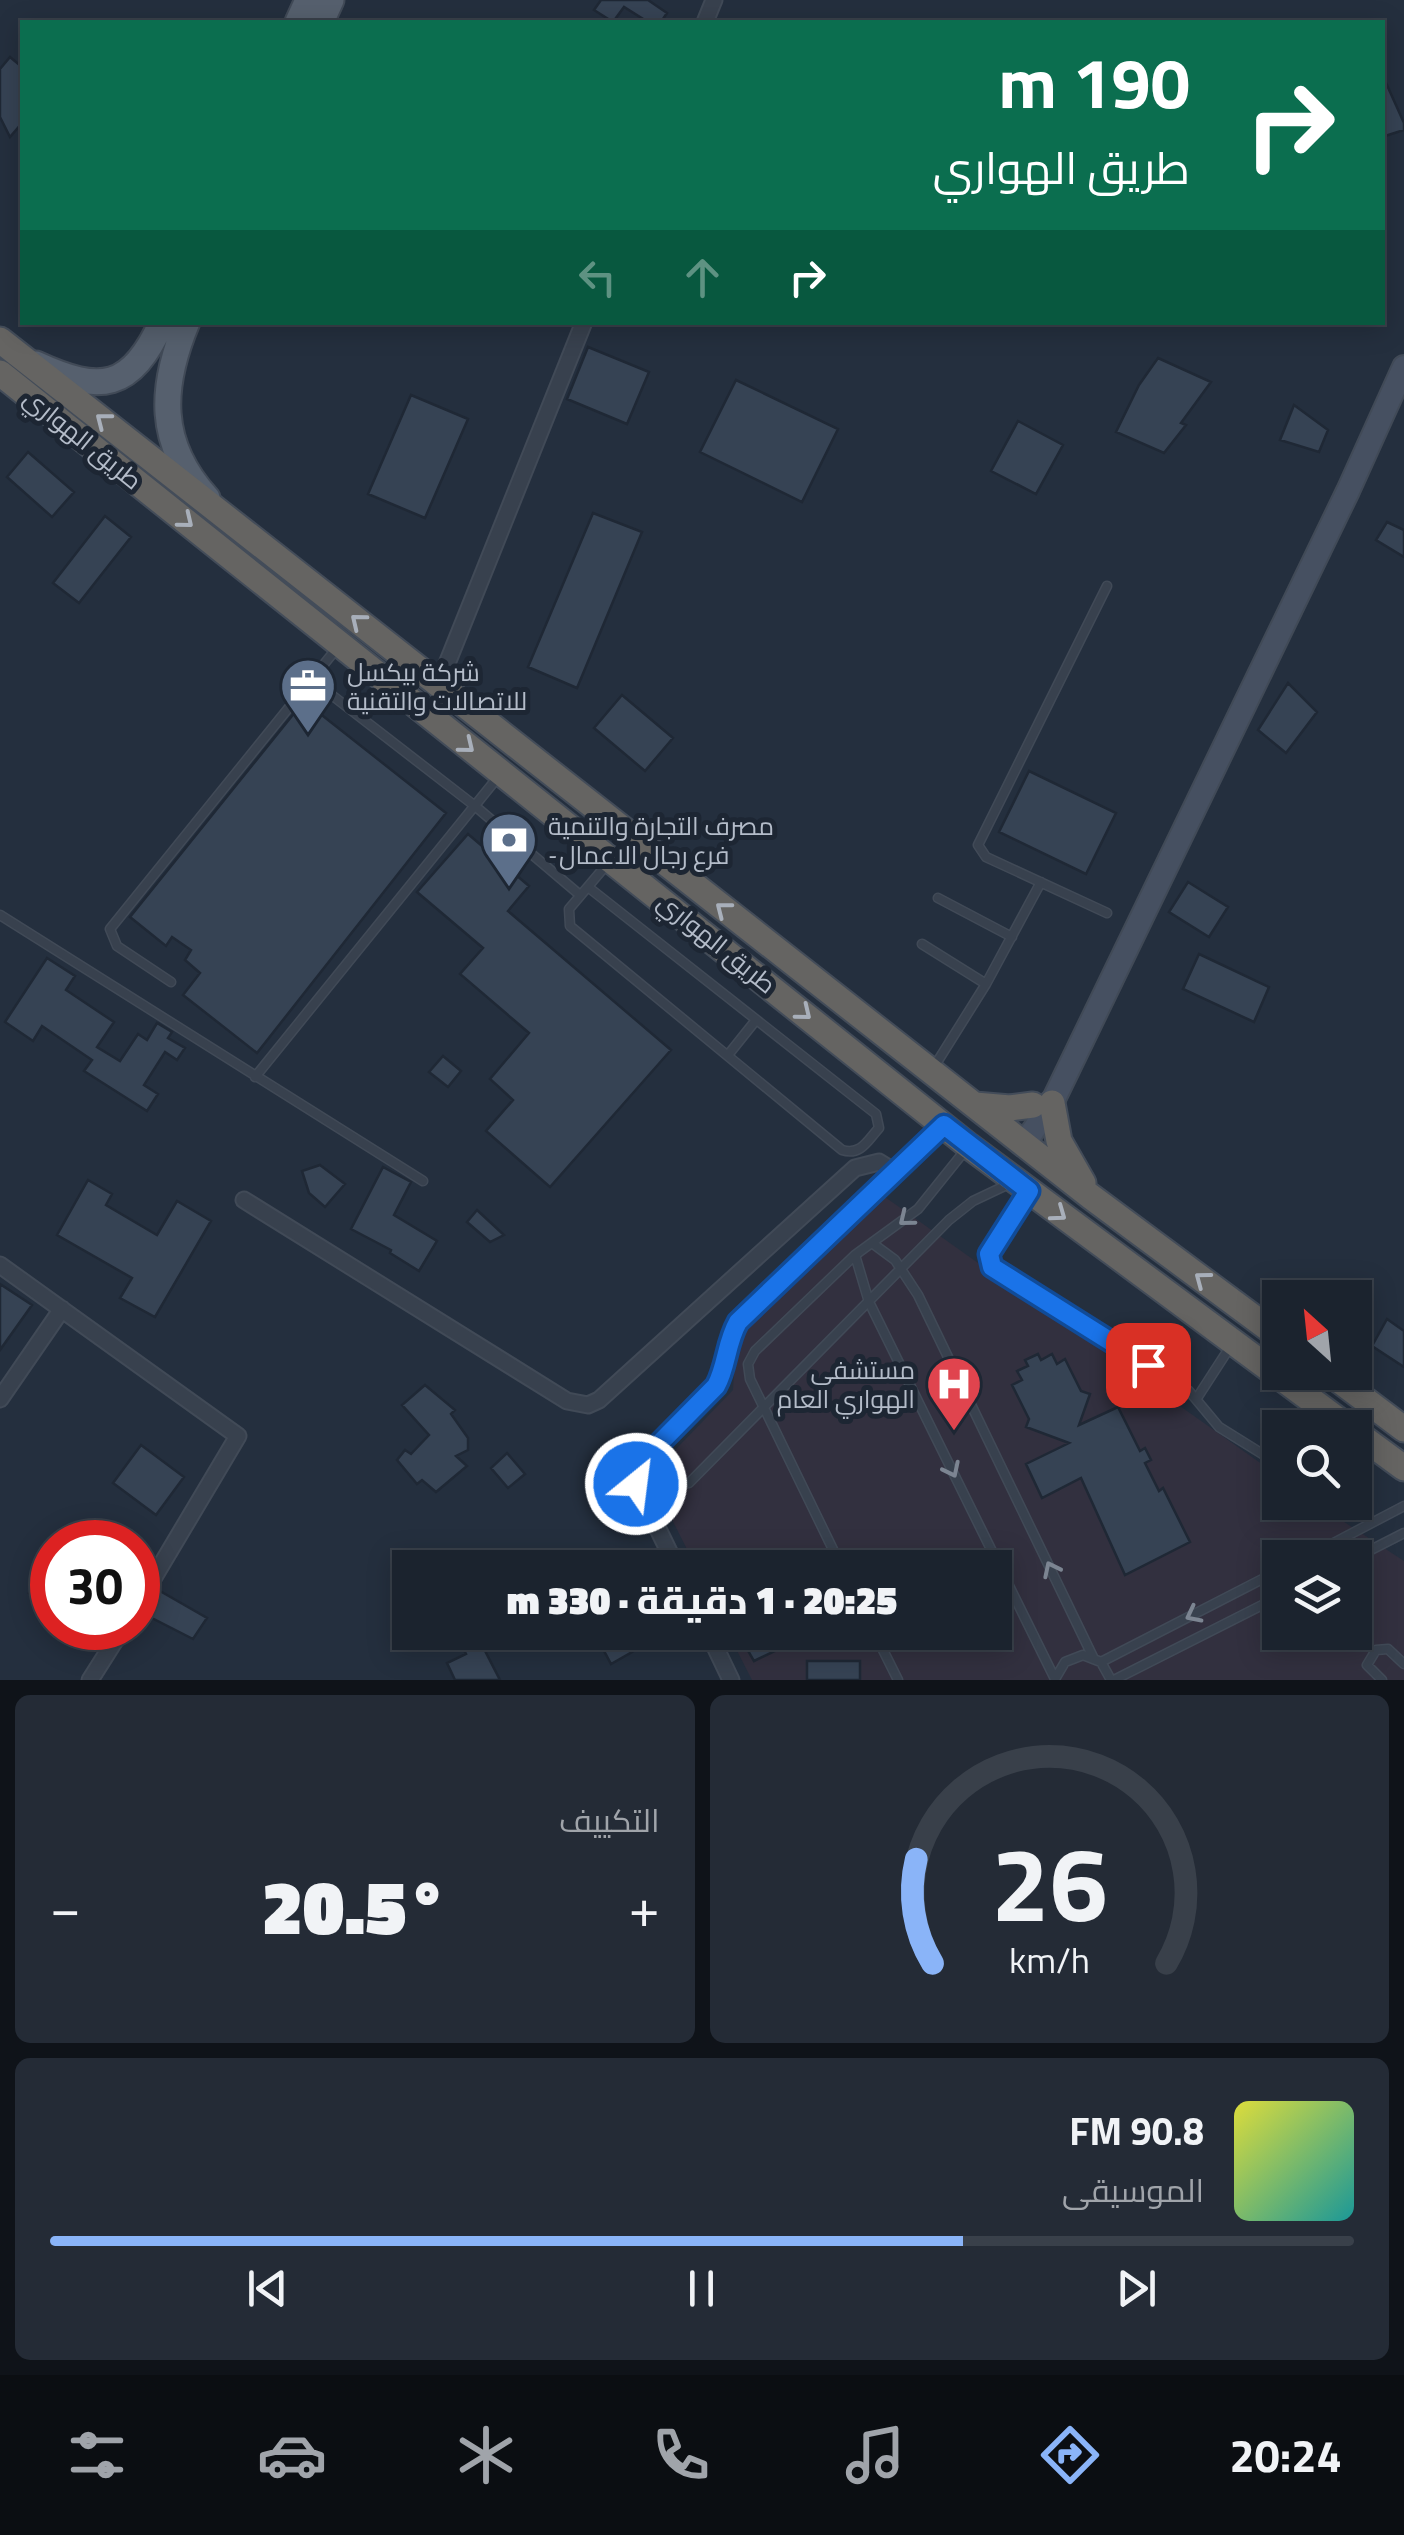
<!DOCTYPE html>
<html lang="ar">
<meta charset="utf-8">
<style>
:root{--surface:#1b232e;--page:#242b36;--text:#f1f3f6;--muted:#a0a4aa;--line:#39404a;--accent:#8ab4f8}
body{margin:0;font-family:"Titillium Web",Cairo,sans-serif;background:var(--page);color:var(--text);direction:rtl;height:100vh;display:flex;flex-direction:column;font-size:38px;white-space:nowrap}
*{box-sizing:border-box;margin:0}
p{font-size:32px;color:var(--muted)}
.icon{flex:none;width:55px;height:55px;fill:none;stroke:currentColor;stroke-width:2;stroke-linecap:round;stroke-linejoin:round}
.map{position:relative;height:1680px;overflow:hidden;direction:ltr}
.side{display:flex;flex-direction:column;gap:15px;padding:15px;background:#0f1319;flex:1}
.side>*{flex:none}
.top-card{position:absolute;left:20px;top:20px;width:1365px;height:305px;border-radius:0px;box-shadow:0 5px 25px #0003,0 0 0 2px var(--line);direction:rtl;background:#0b6e4f;color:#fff;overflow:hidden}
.needle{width:65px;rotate:333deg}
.fabs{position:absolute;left:1262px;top:1280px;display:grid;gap:20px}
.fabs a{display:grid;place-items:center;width:110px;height:110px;border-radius:0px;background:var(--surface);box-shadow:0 5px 25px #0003,0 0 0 2px var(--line);font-size:50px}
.speed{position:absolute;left:30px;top:1520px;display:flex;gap:20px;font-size:50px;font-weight:700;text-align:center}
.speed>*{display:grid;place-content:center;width:130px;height:130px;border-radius:50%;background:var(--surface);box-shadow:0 5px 25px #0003,0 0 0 2px var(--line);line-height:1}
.speed .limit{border:15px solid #d22;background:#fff;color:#111}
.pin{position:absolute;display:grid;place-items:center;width:85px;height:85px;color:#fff;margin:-42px;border-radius:20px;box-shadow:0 5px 15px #0006}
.me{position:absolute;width:110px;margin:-55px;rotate:29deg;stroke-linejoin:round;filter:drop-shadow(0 0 8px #0008)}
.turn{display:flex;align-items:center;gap:35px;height:210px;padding:0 30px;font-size:45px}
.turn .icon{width:130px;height:130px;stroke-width:2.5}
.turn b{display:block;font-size:70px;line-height:85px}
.lanes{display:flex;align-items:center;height:95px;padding:0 30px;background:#0003;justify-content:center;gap:50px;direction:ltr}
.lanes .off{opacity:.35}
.big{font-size:75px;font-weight:800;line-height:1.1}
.side .widget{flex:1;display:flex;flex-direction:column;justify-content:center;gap:15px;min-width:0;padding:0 35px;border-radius:15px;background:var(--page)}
.side .dial{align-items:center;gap:0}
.dial svg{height:260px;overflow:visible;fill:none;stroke:var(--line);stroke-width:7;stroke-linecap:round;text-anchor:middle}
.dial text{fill:var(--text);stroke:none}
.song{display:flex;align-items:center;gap:30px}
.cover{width:120px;height:120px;border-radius:15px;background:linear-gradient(135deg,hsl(60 70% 55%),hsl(180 70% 35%))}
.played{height:10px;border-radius:5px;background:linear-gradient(90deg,var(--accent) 70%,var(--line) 70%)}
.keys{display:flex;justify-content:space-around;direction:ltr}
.heat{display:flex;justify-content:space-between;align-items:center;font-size:55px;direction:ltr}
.side .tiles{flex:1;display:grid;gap:15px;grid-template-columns:1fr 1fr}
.widget:last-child{grid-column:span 2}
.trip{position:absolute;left:392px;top:1550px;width:620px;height:100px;border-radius:0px;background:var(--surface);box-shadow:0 5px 25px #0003,0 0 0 2px var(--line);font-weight:800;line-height:100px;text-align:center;direction:rtl}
.dock{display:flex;height:160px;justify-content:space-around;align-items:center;background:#0b0e12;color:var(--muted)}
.dock .icon{width:70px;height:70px}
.dock .selected{color:var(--accent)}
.dock b{font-size:45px;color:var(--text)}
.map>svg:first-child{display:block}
.medical{fill:#32303f;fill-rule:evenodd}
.building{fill:#364354;stroke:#1f2835;stroke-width:2.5}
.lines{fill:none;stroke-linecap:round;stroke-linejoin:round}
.service-casing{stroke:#414a57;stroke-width:11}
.minor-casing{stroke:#414a57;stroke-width:19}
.secondary-casing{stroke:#414a57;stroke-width:26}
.primary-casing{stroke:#414a57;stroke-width:29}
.trunk-casing{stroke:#434c59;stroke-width:29}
.service{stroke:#38414e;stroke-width:8}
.minor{stroke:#38414e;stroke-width:15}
.secondary{stroke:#465061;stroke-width:22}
.primary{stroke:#56606e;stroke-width:25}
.trunk{stroke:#656462;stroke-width:25}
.oneway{stroke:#a8afba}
.oneway2{stroke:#7c8592}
.route-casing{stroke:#114b97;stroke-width:25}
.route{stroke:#1a73e8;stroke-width:18}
.labels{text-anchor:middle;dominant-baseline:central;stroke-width:10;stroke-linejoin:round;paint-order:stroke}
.street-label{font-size:25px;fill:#b4bcc9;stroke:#1d2633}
.poi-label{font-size:25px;fill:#b4bcc9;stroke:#1d2633;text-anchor:start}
</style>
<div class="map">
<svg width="1404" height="1680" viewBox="0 0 1404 1680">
<rect width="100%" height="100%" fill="#242f3e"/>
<!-- medical -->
<path class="medical" d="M885,1197L1280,1477V1502L1315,1503L1404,1561V1680H752L728,1633L995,1632V1568L696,1567L650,1476L733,1390L736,1337ZM1280,1558H1355V1632H1280Z"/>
<!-- building -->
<path class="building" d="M601,0H648L667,13L661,22H648L624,7L613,22L594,10Z
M10,57L22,67V123L10,137L0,117V69Z
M1382,74L1404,123V130L1382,137Z
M588,347L649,372L627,424L567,399Z
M1158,358L1211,382L1181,423L1186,425L1164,453L1116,432L1139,385Z
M736,380L838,429L802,502L700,452Z
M411,395L468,419L425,518L368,494Z
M1294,405L1328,430L1319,452L1280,440Z
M1018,421L1063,445L1036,494L991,471Z
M28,452L74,492L52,517L7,477Z
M593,513L642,532L577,688L528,667Z
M105,516L131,537L79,603L53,583Z
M1387,522L1404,530V557L1376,540Z
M1288,683L1317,712L1286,753L1258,730Z
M622,695L673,738L645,771L594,728Z
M304,701L446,813L257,1053L183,995L200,973L185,960L191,950L172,937L166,946L130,917Z
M1029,771L1116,813L1086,874L999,832Z
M468,834L529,886L508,911L671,1050L550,1187L486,1131L513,1100L490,1079L529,1033L460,974L483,948L417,892Z
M1188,882L1228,907L1209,937L1169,912Z
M1199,954L1269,987L1254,1022L1183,989Z
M47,958L75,976L66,990L114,1022L97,1047L120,1061L138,1034L147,1040L157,1023L172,1032L168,1038L185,1048L177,1060L165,1052L144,1085L158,1094L147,1111L84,1071L92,1060L42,1026L33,1041L5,1022Z
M443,1056L461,1071L448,1087L429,1072Z
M320,1165L345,1184L325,1207L309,1193L302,1171Z
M383,1167L411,1182L394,1215L437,1241L419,1271L390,1253L391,1250L351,1229Z
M88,1180L112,1194L106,1205L157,1235L177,1201L211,1221L155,1317L120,1298L132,1278L57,1235Z
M477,1210L504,1235L490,1242L467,1222Z
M0,1284L32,1305L0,1350Z
M1387,1319L1404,1331V1367L1372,1346Z
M1038,1354L1041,1360L1052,1354L1057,1364L1065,1359L1081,1391L1090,1394L1079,1425L1118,1407L1140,1451L1145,1448L1151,1460L1145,1463L1159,1491L1163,1488L1190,1542L1125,1575L1081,1478L1042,1498L1026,1464L1069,1443L1026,1427L1029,1419L1012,1385L1022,1380L1017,1371L1028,1366L1025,1360Z
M425,1385L455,1410L451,1414L468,1438V1450L456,1456L467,1466L436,1492L422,1480L417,1484L397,1460L405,1450L411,1454L429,1435L402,1405Z
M141,1445L184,1477L156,1515L113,1483Z
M507,1453L525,1474L508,1488L491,1468Z
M52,1561V1610L29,1593Z
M160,1591L207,1618L193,1639L146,1615Z
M454,1632H501L481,1643L500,1680H455L447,1663L466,1654Z
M594,1632H667L611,1664Z
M757,1632H791L771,1643L775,1651L754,1661L742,1640Z
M807,1661H860V1680H807Z"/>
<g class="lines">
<!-- service casing -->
<g class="service-casing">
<path id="service" d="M1107,586L978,845L986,857L1107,913
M311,679L475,806L580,895
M588,887L876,1114L879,1128C868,1140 861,1156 842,1150L570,926L569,909L608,863
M938,898L1012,937
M0,915L423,1181
M922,944L986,984
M171,982L117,946L110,929L337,648
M728,1055L756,1020
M934,1067L986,984L1041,882
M255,1077L498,777
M1026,1195L989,1254L993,1267L1189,1391L1219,1427L1280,1465
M872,1243L895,1260L918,1295L1093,1657
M855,1255L869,1302L1055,1679
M1197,1398L1230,1347
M689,1483L949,1220L973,1201L1011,1183
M1305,1558L1404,1506
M1355,1558L1404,1533
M842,1568L750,1379L748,1364L755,1351L855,1255L918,1209L967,1148
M874,1632L898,1680
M1101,1662L1280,1570
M1055,1679L1065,1662L1083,1655L1101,1662L1111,1680
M1114,1680L1280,1596
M1382,1680L1367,1665L1376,1650L1388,1649L1404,1664"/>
</g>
<!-- minor casing -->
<g class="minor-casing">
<path id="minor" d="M705,22L714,0
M438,686L584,322
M244,1200L567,1401L588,1405L599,1400L855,1168L879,1162L895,1172
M0,1265L238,1436L138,1604
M0,1399L62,1309
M677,1568L636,1484L634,1472L716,1386C727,1366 726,1343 738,1322L944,1125
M708,1632L731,1680
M90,1680L123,1628"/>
</g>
<!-- secondary casing -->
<g class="secondary-casing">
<path id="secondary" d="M1024,1144L1052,1103L1348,491L1404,367"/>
</g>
<!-- primary casing -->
<g class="primary-casing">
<path id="primary" d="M298,22L308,0
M321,22L331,0
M187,322C160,387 157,443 207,498
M36,364C101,394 131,390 162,322"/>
</g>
<!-- trunk casing -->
<g class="trunk-casing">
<path id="trunk" d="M0,340L1090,1196L1280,1337
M0,373L969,1146L1349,1428
M1052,1103L1059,1141L1083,1183
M975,1105L1010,1108L1033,1105
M1328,1372L1404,1429
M1355,1432L1404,1468"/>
</g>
<!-- service -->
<use href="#service" class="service"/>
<!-- minor -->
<use href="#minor" class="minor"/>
<!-- secondary -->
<use href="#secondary" class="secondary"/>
<!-- primary -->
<use href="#primary" class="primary"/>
<!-- trunk -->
<use href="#trunk" class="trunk"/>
</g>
<!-- one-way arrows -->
<defs><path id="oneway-chevron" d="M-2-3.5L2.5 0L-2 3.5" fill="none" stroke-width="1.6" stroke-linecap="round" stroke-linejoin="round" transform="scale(2.5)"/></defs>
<g class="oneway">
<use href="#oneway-chevron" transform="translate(103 420) rotate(-142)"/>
<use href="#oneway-chevron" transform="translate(186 521) rotate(39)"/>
<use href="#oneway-chevron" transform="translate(358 621) rotate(-141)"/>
<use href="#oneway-chevron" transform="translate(467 746) rotate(39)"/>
<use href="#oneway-chevron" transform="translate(723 909) rotate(-142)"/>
<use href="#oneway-chevron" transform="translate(804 1013) rotate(39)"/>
<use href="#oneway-chevron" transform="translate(1059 1214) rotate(36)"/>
<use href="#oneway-chevron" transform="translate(1202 1279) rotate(-143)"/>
</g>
<g class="oneway2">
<use href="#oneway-chevron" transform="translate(906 1219) rotate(141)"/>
<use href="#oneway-chevron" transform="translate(952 1470) rotate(64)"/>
<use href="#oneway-chevron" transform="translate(1051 1569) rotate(-116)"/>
<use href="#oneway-chevron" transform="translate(1193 1615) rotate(153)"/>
</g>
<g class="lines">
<!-- route casing -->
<g class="route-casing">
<path id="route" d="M636,1484L634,1472L641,1462L716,1386C727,1366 726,1343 738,1322L944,1125L1029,1191L989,1254L992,1267L1148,1365"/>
</g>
<!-- route -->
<use href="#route" class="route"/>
</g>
<!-- icons -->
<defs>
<g id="office-pin" transform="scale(2.875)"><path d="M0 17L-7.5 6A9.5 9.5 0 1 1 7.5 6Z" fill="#5c6f8a" stroke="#1d2633"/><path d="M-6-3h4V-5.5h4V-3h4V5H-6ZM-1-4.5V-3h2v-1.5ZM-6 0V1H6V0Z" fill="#fff"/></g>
<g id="bank-pin" transform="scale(2.875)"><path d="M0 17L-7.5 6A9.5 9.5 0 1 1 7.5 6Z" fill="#5c6f8a" stroke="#1d2633"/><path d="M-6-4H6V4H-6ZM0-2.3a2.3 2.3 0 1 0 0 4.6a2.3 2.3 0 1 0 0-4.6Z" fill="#fff"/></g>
<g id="hospital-pin" transform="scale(2.875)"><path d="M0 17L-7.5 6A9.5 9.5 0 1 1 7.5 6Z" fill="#e0444e" stroke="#1d2633"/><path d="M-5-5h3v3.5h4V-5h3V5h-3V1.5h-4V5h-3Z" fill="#fff"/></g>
</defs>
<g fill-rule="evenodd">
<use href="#office-pin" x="308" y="686"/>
<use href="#bank-pin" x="509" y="840"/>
<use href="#hospital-pin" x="954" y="1384"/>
</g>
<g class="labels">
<!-- street labels -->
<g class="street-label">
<text transform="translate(83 439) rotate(39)">طريق الهواري</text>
<text transform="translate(717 943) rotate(39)">طريق الهواري</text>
</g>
<!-- poi labels -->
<g class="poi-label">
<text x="347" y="672">شركة بيكسل<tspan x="347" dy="29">للاتصالات والتقنية</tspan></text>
<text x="548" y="826">مصرف التجارة والتنمية<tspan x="548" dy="29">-فرع رجال الاعمال</tspan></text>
<text x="915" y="1370" text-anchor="end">مستشفي<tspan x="915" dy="29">الهواري العام</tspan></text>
</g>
</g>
</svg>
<div class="fabs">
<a><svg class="needle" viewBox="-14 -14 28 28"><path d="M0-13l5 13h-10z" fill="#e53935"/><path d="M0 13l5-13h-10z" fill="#a0a4aa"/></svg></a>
<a><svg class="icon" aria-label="search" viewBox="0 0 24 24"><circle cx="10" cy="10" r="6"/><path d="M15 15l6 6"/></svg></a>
<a><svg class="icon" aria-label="layers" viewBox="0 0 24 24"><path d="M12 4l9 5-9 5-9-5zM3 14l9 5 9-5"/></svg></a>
</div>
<div class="speed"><div class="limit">30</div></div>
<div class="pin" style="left:1148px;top:1365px;background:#d93025"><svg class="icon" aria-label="arrive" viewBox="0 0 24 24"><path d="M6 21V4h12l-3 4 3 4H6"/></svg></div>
<svg class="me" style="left:636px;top:1484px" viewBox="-20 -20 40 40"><circle r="17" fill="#1a73e8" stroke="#fff" stroke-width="3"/><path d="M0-11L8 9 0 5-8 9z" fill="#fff"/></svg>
<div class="trip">20:25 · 1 دقيقة · 330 m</div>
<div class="top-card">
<div class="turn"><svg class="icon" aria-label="right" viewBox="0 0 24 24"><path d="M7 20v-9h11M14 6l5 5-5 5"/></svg><div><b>190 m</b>طريق الهواري</div></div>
<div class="lanes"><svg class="icon off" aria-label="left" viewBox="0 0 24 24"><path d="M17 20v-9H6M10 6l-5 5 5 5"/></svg><svg class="icon off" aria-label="ahead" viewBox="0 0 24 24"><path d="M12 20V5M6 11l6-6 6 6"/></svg><svg class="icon" aria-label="right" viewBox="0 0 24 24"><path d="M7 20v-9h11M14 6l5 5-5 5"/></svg></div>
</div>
</div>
<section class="side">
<div class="tiles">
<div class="widget dial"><svg viewBox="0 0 100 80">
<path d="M14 69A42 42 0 1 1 86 69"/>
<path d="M14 69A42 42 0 0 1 9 37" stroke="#8ab4f8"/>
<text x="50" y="56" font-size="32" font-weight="700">26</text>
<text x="50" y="72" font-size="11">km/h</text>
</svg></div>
<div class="widget"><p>التكييف</p>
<div class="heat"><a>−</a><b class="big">20.5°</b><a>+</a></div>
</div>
<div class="widget">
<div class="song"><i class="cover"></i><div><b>90.8 FM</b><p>الموسيقى</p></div></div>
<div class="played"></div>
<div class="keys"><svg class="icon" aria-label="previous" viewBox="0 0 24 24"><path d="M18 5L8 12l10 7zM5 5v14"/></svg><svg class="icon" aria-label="pause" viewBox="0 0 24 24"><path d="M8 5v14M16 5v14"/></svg><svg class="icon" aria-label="next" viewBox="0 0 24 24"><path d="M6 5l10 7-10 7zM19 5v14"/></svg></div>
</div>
</div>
</section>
<nav class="dock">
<b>20:24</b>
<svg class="icon selected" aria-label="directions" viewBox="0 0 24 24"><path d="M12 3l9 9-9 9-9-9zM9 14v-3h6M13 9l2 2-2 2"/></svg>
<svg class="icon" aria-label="music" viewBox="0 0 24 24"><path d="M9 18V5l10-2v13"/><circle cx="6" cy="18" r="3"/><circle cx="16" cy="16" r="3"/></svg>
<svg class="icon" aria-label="phone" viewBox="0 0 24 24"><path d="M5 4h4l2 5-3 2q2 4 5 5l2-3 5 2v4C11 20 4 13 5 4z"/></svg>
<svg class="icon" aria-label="climate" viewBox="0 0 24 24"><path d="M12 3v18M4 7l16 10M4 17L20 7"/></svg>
<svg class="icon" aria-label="car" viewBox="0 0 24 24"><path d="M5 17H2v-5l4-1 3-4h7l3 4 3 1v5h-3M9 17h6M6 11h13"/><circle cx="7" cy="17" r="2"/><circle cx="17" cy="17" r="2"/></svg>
<svg class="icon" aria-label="filters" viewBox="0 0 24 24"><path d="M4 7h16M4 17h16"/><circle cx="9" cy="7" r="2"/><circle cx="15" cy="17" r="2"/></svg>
</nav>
